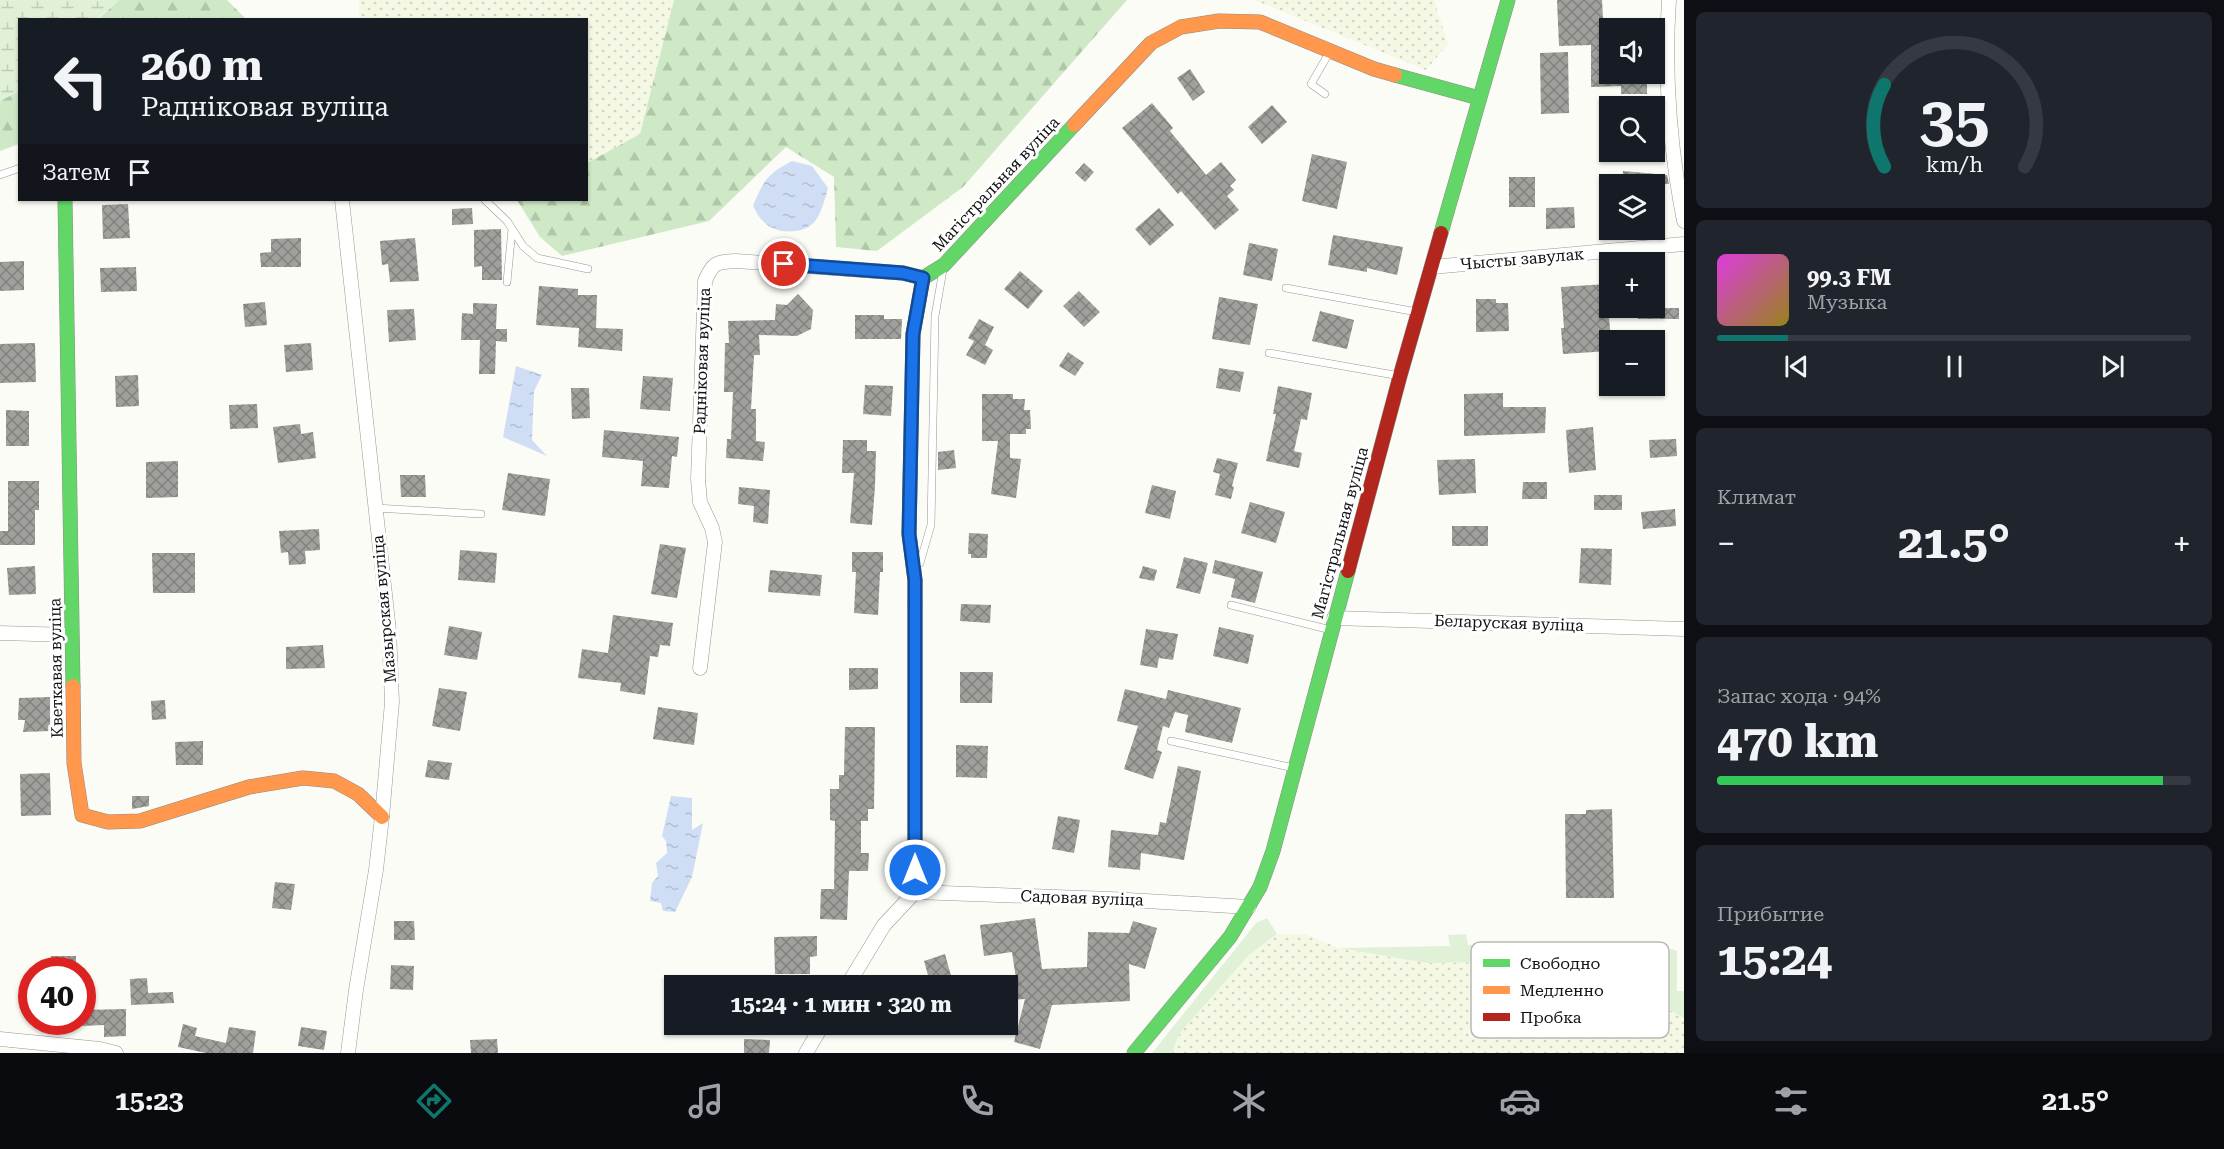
<!DOCTYPE html>
<html lang="ru">
<meta charset="utf-8">
<style>
:root{--surface:#171b24;--page:#20242c;--text:#f1f3f6;--muted:#9ea1a6;--line:#363941;--accent:#0f766e}
body{margin:0;font-family:"Roboto Serif",serif;background:var(--page);color:var(--text);height:100vh;display:flex;flex-direction:column;font-size:22px;white-space:nowrap}
*{box-sizing:border-box;margin:0}
p{font-size:20px;color:var(--muted)}
.icon{flex:none;width:33px;height:33px;fill:none;stroke:currentColor;stroke-width:2;stroke-linecap:round;stroke-linejoin:round}
.map{position:relative;flex:1;overflow:hidden}
.details{display:flex;flex-direction:column;gap:12px;padding:12px;background:#0d0f14;width:540px}
.details>*{flex:none}
.hud{position:absolute;left:18px;top:18px;width:570px;height:183px;border-radius:0px;box-shadow:0 2px 4px #0004;background:#171b24;color:var(--text);overflow:hidden}
.controls{position:absolute;left:1599px;top:18px;display:grid;gap:12px}
.controls a{display:grid;place-items:center;width:66px;height:66px;border-radius:0px;background:var(--surface);box-shadow:0 2px 4px #0004;font-size:30px}
.speed{position:absolute;left:18px;top:957px;display:flex;gap:12px;font-size:30px;font-weight:700;text-align:center}
.speed>*{display:grid;place-content:center;width:78px;height:78px;border-radius:50%;background:var(--surface);box-shadow:0 2px 4px #0004;line-height:1}
.speed .limit{border:9px solid #d22;background:#fff;color:#111}
.pin{position:absolute;display:grid;place-items:center;width:51px;height:51px;color:#fff;margin:-26px;border:3px solid #fff;border-radius:50%;box-shadow:0 2px 6px #0007}
.me{position:absolute;width:66px;margin:-33px;rotate:0deg;stroke-linejoin:round;filter:drop-shadow(0 0 4px #0008)}
.turn{display:flex;align-items:center;gap:21px;height:126px;padding:0 24px;font-size:27px}
.turn .icon{width:78px;height:78px;stroke-width:2.5}
.turn b{display:block;font-size:42px;line-height:51px}
.then{display:flex;align-items:center;height:57px;padding:0 24px;background:#0003;gap:12px;font-size:22px}
.big{font-size:45px;font-weight:700;line-height:1.1}
.details .card{flex:1;display:flex;flex-direction:column;justify-content:center;gap:9px;min-width:0;padding:0 21px;border-radius:9px;background:var(--page)}
.details .dial{align-items:center;gap:0}
.dial svg{height:156px;overflow:visible;fill:none;stroke:var(--line);stroke-width:7;stroke-linecap:round;text-anchor:middle}
.dial text{fill:var(--text);stroke:none}
.song{display:flex;align-items:center;gap:18px}
.cover{width:72px;height:72px;border-radius:9px;background:linear-gradient(135deg,hsl(300 70% 55%),hsl(50 70% 35%))}
.played{height:6px;border-radius:3px;background:linear-gradient(90deg,var(--accent) 15%,var(--line) 15%)}
.keys{display:flex;justify-content:space-around;direction:ltr}
.heat{display:flex;justify-content:space-between;align-items:center;font-size:33px;direction:ltr}
.charge{height:9px;border-radius:4px;background:linear-gradient(90deg,#34c759 94%,var(--line) 0)}
.trip{position:absolute;left:664px;top:975px;width:354px;height:60px;border-radius:0px;background:var(--surface);box-shadow:0 2px 4px #0004;font-weight:700;line-height:60px;text-align:center}
.tab-bar{display:flex;height:96px;justify-content:space-around;align-items:center;background:#090b0e;color:var(--muted)}
.tab-bar .icon{width:42px;height:42px}
.tab-bar .selected{color:var(--accent)}
.tab-bar b{font-size:27px;color:var(--text)}
main{display:flex;flex:1;min-height:0}
.map>svg:first-child{display:block}
.farmland{fill:url(#farmland-dots)}
.grass{fill:#e0f1d8}
.forest{fill:url(#forest-firs)}
.wetland{fill:url(#wetland-marsh)}
.water{fill:url(#water-ripples)}
.building{fill:url(#building-cross-hatch)}
.lines{fill:none;stroke-linecap:round;stroke-linejoin:round}
.lane-casing{stroke:#979795;stroke-width:8}
.street-casing{stroke:#979795;stroke-width:15}
.fast-casing{stroke:#8d8d8b;stroke-width:15}
.slow-casing{stroke:#8d8d8b;stroke-width:15}
.jam-casing{stroke:#8d8d8b;stroke-width:15}
.lane{stroke:#fffffe;stroke-width:7}
.street{stroke:#fffffe;stroke-width:14}
.fast{stroke:#63d668;stroke-width:14}
.slow{stroke:#ff974d;stroke-width:14}
.jam{stroke:#b3261e;stroke-width:14}
.route-casing{stroke:#114b97;stroke-width:15}
.route{stroke:#1a73e8;stroke-width:10}
.labels{text-anchor:middle;dominant-baseline:central;stroke-width:6;stroke-linejoin:round;paint-order:stroke}
.street-label{font-size:16px;fill:#111;stroke:#fff}
.key{fill:#fff;stroke:#b8b8b8;stroke-width:1.5}
.key-label{font-size:16px;fill:#111}
</style>
<main>
<div class="map">
<svg width="1684" height="1053" viewBox="0 0 1684 1053">
<defs>
<pattern id="farmland-dots" width="8" height="8" patternUnits="userSpaceOnUse" patternTransform="scale(1.5)"><rect width="8" height="8" fill="#f5f8e4"/><path d="M2 2h.1M6 6h.1" fill="none" stroke="#d1d4c3" stroke-width="1.8" stroke-linecap="round"/></pattern>
<pattern id="forest-firs" width="22" height="20" patternUnits="userSpaceOnUse" patternTransform="scale(1.5)"><rect width="22" height="20" fill="#cfe9c7"/><path d="M5 1l3.5 6h-7zM16 11l3.5 6h-7z" fill="#b1c7aa"/></pattern>
<pattern id="wetland-marsh" width="20" height="14" patternUnits="userSpaceOnUse" patternTransform="scale(1.5)"><rect width="20" height="14" fill="#e0f1d8"/><path d="M1 5h8M5 5V1M11 12h8M15 12V8" fill="none" stroke="#bfceb8"/></pattern>
<pattern id="water-ripples" width="26" height="14" patternUnits="userSpaceOnUse" patternTransform="scale(1.5)"><rect width="26" height="14" fill="#cfddf5"/><path d="M2 4q2-2 4 0t4 0M15 11q2-2 4 0t4 0" fill="none" stroke="#b1bdd1"/></pattern>
<pattern id="building-cross-hatch" width="8" height="8" patternUnits="userSpaceOnUse" patternTransform="scale(1.5)"><rect width="8" height="8" fill="#a0a09c"/><path d="M0 0l8 8M0 8l8-8" fill="none" stroke="#81817e"/></pattern>
</defs>
<rect width="100%" height="100%" fill="#fcfcf7"/>
<!-- farmland -->
<path class="farmland" d="M359,0H674L640,134L587,163L586,20L359,19Z
M1254,0H1434L1448,44L1426,70Z
M1277,934H1306L1339,948L1426,963L1604,960L1652,975L1659,1004L1684,1018V1053H1172L1179,1034L1249,955Z"/>
<!-- grass -->
<path class="grass" d="M1267,918L1277,934L1249,955L1179,1034L1172,1053H1152L1256,923Z
M1466,934L1468,945L1486,944L1672,949L1677,951V991H1684V1018L1659,1004L1652,975L1604,960L1426,963L1339,948L1450,946L1448,935Z"/>
<!-- forest -->
<path class="forest" d="M119,0H227L246,19L97,20Z
M674,0H1127L963,187L877,251L836,247L834,177L786,147L709,221L562,256L540,237L517,200H586L587,163L640,134Z
M19,91V144L0,151V101Z"/>
<!-- wetland -->
<path class="wetland" d="M0,0H119L97,19L20,20L19,91L0,101Z"/>
<!-- water -->
<path class="water" d="M792,161L812,166L828,188C825,199 822,211 816,220C805,235 776,235 764,222C759,218 756,211 753,206C764,180 767,174 792,161Z
M516,366L542,375L534,391L532,440L547,456L503,437Z
M671,796L692,798V830L703,823L692,877L675,912L663,911L661,903L650,901L652,883L658,876L656,863L667,853L666,841L662,836Z"/>
<!-- building -->
<path class="building" d="M1557,0H1602L1606,74H1647V94H1621V86L1591,87V45L1559,46Z
M1568,52L1569,113L1541,114L1540,53Z
M1190,69L1205,92L1193,101L1177,78Z
M1152,103L1173,128L1170,131L1206,175L1221,162L1236,180L1230,186L1234,190L1227,196L1239,210L1215,230L1181,191L1178,194L1122,128Z
M1272,105L1287,122L1262,144L1248,127Z
M1312,154L1347,162L1337,209L1302,201Z
M1084,163L1094,172L1085,182L1075,173Z
M1623,171L1667,175L1669,184H1622Z
M1509,177H1535V207H1509Z
M128,204L130,238L103,239L102,205Z
M1574,207L1575,228L1546,229V208Z
M472,208L473,224L452,225V209Z
M1159,208L1174,225L1150,246L1135,229Z
M501,229L502,280H482V266L474,267V230Z
M1333,235L1403,247L1397,275L1367,268V272L1328,265Z
M301,238V267H261L260,253L271,252V239Z
M415,238L419,281L390,282L388,264L382,265L380,241Z
M1249,243L1278,249L1272,281L1243,275Z
M24,261V290L0,291V262Z
M136,267L137,291L101,292L100,268Z
M1020,271L1043,291L1028,309L1004,289Z
M1606,284L1611,340L1610,351L1563,354L1561,328H1564L1561,287Z
M539,286L578,289V295H597L596,328L623,329L622,351L578,347L579,328L536,325Z
M1079,291L1100,312L1084,327L1063,306Z
M798,294L813,310L811,329L797,336L759,335L760,355H754L751,409H756V441L765,442L763,461L726,458L727,439H731L733,392H724L725,343H729L728,321L775,320L776,304L787,305Z
M1219,297L1258,304L1250,345L1212,339Z
M1476,299H1496V303H1508L1509,331L1476,332Z
M265,302L267,325L245,327L243,304Z
M473,303L497,304L496,329H507V342L496,341L495,374H479L480,340H461L462,313L473,314Z
M1638,308H1679V319H1638Z
M414,309L416,340L389,342L387,310Z
M1320,311L1354,320L1347,349L1312,341Z
M855,315H884V319H902L901,339H855Z
M979,319L994,327L985,345L993,350L985,365L966,355L974,341L968,338Z
M35,343L36,382L0,383V344Z
M311,343L313,370L286,372L284,345Z
M1068,352L1084,363L1075,376L1059,366Z
M1219,368L1244,372L1240,392L1216,388Z
M138,375L139,406L116,407L115,376Z
M643,376L673,378L670,411L640,409Z
M865,385L893,386L891,416L863,414Z
M1278,386L1312,393L1307,420L1301,419L1294,451L1302,453L1299,468L1266,461L1276,414H1273Z
M571,388H589L590,418L572,419Z
M1503,393V407H1546L1545,433L1464,436V394Z
M982,394H1013V399H1025L1024,410H1030L1031,429H1026V434H1010V458L1021,459L1016,498L991,494L998,441H982Z
M257,404L258,428L230,429L229,405Z
M6,410L29,411V446H6Z
M300,424L301,434L313,432L316,458L278,463L273,427Z
M1593,427L1596,470L1569,473L1566,430Z
M604,430L679,437L677,457L672,456L669,488L641,486L643,461L602,457Z
M1676,439L1677,456L1650,458L1649,440Z
M843,440H867V451H876L875,486L872,525L850,523L854,473H842Z
M954,450L956,468L938,470V452Z
M1217,458L1238,463L1232,486L1234,487L1231,499L1215,495L1220,474L1213,472Z
M1475,459L1476,493L1439,495L1437,460Z
M178,461V497L146,498V462Z
M508,473L550,479L545,516L502,510Z
M400,475H425L426,497H401Z
M8,481H39V510H35V545H0V531H8Z
M1523,482H1547V499H1522Z
M1152,485L1176,491L1170,519L1145,513Z
M739,487L770,490L768,524L753,522L754,506L738,504Z
M1594,495H1622V510H1594Z
M1250,502L1285,512L1276,543L1241,533Z
M1675,509L1676,526L1643,529L1641,512Z
M1452,526H1488V546H1452Z
M319,529L320,550L305,551L306,564L289,565L288,552L281,553L279,531Z
M969,533L988,534L987,558H971V554H968Z
M660,544L686,548L677,598L651,594Z
M1581,548L1612,549L1611,585L1579,583Z
M460,550L497,553L495,583L458,580Z
M852,552H883V572H880L878,615L854,613L856,572H852Z
M152,553H195V593H153Z
M1184,557L1208,563L1200,594L1176,588Z
M1215,560L1263,572L1255,603L1231,597L1235,579L1212,573Z
M35,566L36,594L9,595L7,568Z
M1143,566L1157,570L1154,581L1139,578Z
M770,570L822,575L820,596L768,592Z
M961,604L991,605L990,623L960,621Z
M613,615L673,623L670,646L660,645L658,657L650,656L645,695L620,691L621,683L578,678L582,649L608,653Z
M449,626L482,632L477,660L444,655Z
M1219,627L1254,635L1248,664L1213,656Z
M1146,629L1178,634L1173,660L1159,658L1157,668L1140,665Z
M323,645L325,668L286,669V647Z
M849,668H878V689L849,690Z
M960,672H993L992,703H960Z
M439,688L467,692L460,731L432,726Z
M1125,689L1166,699L1168,690L1241,708L1232,743L1185,732L1188,715L1175,712L1169,728L1163,726L1157,750L1162,752L1153,779L1124,769L1138,726L1117,721Z
M50,697V731L23,732L25,720H18L19,698Z
M165,700L166,719L152,720L151,701Z
M658,707L698,713L694,745L653,739Z
M845,727H875L874,809H868V821H861V853H869L868,871H849L847,920L820,919L821,889H834L835,821L830,820V789H839V775H844Z
M203,741V765H176L175,742Z
M956,745L988,746L987,778L956,777Z
M428,760L452,763L449,780L425,777Z
M1178,766L1201,771L1184,860L1141,853L1140,870L1108,867L1111,830L1158,835L1160,822L1166,823Z
M50,773L51,815L21,816L20,774Z
M132,796H149V806L132,809Z
M1612,809L1614,898H1566L1565,814H1586V810Z
M1058,816L1080,820L1074,853L1052,849Z
M275,882L295,884L291,910L272,908Z
M1035,918L1042,969L1087,967L1088,932L1129,933L1133,921L1157,928L1145,969L1129,964L1130,1001L1052,1005L1040,1049L1014,1042L1025,999L1008,1000V980L1016,979L1012,952L984,956L980,925Z
M394,921H414L415,940H394Z
M817,936V956L810,957V974H775L774,937Z
M945,954L953,983L945,986H931L924,961Z
M51,956H76V970H52Z
M391,965L414,966L413,990L390,989Z
M147,978L148,993L173,992L174,1003L131,1005L130,979Z
M126,1009V1036L104,1037V1025L82,1026V1010Z
M183,1024L197,1028L195,1036L226,1043L229,1027L256,1031L253,1053H206L178,1047Z
M301,1027L327,1031L324,1050L298,1046Z
M497,1039L498,1053H471L470,1040Z
M744,1039L770,1040L769,1053H744Z"/>
<g class="lines">
<!-- lane casing -->
<g class="lane-casing">
<path id="lane" d="M1325,94L1311,84L1329,53
M0,175L20,168
M485,200L507,221L523,246L537,258L588,269
M507,282L512,229
M1286,288L1417,312
M1269,353L1400,376
M375,508L481,514
M920,563L931,525L935,316L943,270
M1231,605L1331,630
M1171,741L1294,768"/>
</g>
<!-- street casing -->
<g class="street-casing">
<path id="street" d="M1669,0C1664,73 1670,149 1684,221
M342,200L389,631L392,702L382,817L376,870L356,990L348,1053
M1432,267L1684,244
M1334,618L1684,629
M0,633L71,635
M700,668L715,542L712,528L700,502L698,479L705,281C713,262 717,262 736,261L903,273L923,278
M847,986L884,925L915,892L1111,899L1249,907
M0,1039L100,1049L116,1053
M806,1053L823,1024"/>
</g>
<!-- fast casing -->
<g class="fast-casing">
<path id="fast" d="M1395,75L1479,98
M65,200L73,686
M1441,233L1508,0
M915,605V580L909,534L913,334L923,278L944,265L1074,125
M1134,1053L1230,937L1260,887L1273,851L1348,571"/>
</g>
<!-- slow casing -->
<g class="slow-casing">
<path id="slow" d="M1074,125L1151,43L1181,27L1219,21L1260,22L1374,69L1395,75
M915,605V892
M73,686L74,763L82,815L108,822L140,821L249,787L303,778L334,781L358,794L382,817"/>
</g>
<!-- jam casing -->
<g class="jam-casing">
<path id="jam" d="M1348,571L1400,376L1441,233"/>
</g>
<!-- lane -->
<use href="#lane" class="lane"/>
<!-- street -->
<use href="#street" class="street"/>
<!-- fast -->
<use href="#fast" class="fast"/>
<!-- slow -->
<use href="#slow" class="slow"/>
<!-- jam -->
<use href="#jam" class="jam"/>
</g>
<g class="lines">
<!-- route casing -->
<g class="route-casing">
<path id="route" d="M784,264L903,273L923,278L913,334L909,534L915,580V870"/>
</g>
<!-- route -->
<use href="#route" class="route"/>
</g>
<g class="labels">
<!-- street labels -->
<g class="street-label">
<text transform="translate(996 184) rotate(-47)">Магістральная вуліца</text>
<text transform="translate(1522 259) rotate(-5)">Чысты завулак</text>
<text transform="translate(702 361) rotate(-88)">Радніковая вуліца</text>
<text transform="translate(1340 533) rotate(-75)">Магістральная вуліца</text>
<text transform="translate(384 609) rotate(-95)">Мазырская вуліца</text>
<text transform="translate(1509 623) rotate(2)">Беларуская вуліца</text>
<text transform="translate(56 668) rotate(-91)">Кветкавая вуліца</text>
<text transform="translate(1082 898) rotate(2)">Садовая вуліца</text>
</g>
</g>
<!-- legend -->
<rect x="1471" y="942" width="198" height="96" rx="9" class="key"/>
<rect x="1483" y="959" width="27" height="8" fill="#63d668"/>
<rect x="1483" y="986" width="27" height="8" fill="#ff974d"/>
<rect x="1483" y="1013" width="27" height="8" fill="#b3261e"/>
<g class="key-label">
<text x="1520" y="969">Свободно</text>
<text x="1520" y="996">Медленно</text>
<text x="1520" y="1023">Пробка</text>
</g>
</svg>
<div class="controls">
<a><svg class="icon" aria-label="sound" viewBox="0 0 24 24"><path d="M4 9h4l5-4v14l-5-4H4zM17 9q2 3 0 6"/></svg></a>
<a><svg class="icon" aria-label="search" viewBox="0 0 24 24"><circle cx="10" cy="10" r="6"/><path d="M15 15l6 6"/></svg></a>
<a><svg class="icon" aria-label="layers" viewBox="0 0 24 24"><path d="M12 4l9 5-9 5-9-5zM3 14l9 5 9-5"/></svg></a>
<a>+</a>
<a>−</a>
</div>
<div class="speed"><div class="limit">40</div></div>
<div class="pin" style="left:784px;top:264px;background:#d93025"><svg class="icon" aria-label="arrive" viewBox="0 0 24 24"><path d="M6 21V4h12l-3 4 3 4H6"/></svg></div>
<svg class="me" style="left:915px;top:870px" viewBox="-20 -20 40 40"><circle r="17" fill="#1a73e8" stroke="#fff" stroke-width="3"/><path d="M0-11L8 9 0 5-8 9z" fill="#fff"/></svg>
<div class="trip">15:24 · 1 мин · 320 m</div>
<div class="hud">
<div class="turn"><svg class="icon" aria-label="left" viewBox="0 0 24 24"><path d="M17 20v-9H6M10 6l-5 5 5 5"/></svg><div><b>260 m</b>Радніковая вуліца</div></div>
<div class="then">Затем<svg class="icon" aria-label="arrive" viewBox="0 0 24 24"><path d="M6 21V4h12l-3 4 3 4H6"/></svg></div>
</div>
</div>
<section class="details">
<div class="card dial"><svg viewBox="0 0 100 80">
<path d="M14 69A42 42 0 1 1 86 69"/>
<path d="M14 69A42 42 0 0 1 14 27" stroke="#0f766e"/>
<text x="50" y="56" font-size="32" font-weight="700">35</text>
<text x="50" y="72" font-size="11">km/h</text>
</svg></div>
<div class="card">
<div class="song"><i class="cover"></i><div><b>99.3 FM</b><p>Музыка</p></div></div>
<div class="played"></div>
<div class="keys"><svg class="icon" aria-label="previous" viewBox="0 0 24 24"><path d="M18 5L8 12l10 7zM5 5v14"/></svg><svg class="icon" aria-label="pause" viewBox="0 0 24 24"><path d="M8 5v14M16 5v14"/></svg><svg class="icon" aria-label="next" viewBox="0 0 24 24"><path d="M6 5l10 7-10 7zM19 5v14"/></svg></div>
</div>
<div class="card"><p>Климат</p>
<div class="heat"><a>−</a><b class="big">21.5°</b><a>+</a></div>
</div>
<div class="card"><p>Запас хода · 94%</p><b class="big">470 km</b><div class="charge"></div></div>
<div class="card"><p>Прибытие</p><b class="big">15:24</b></div>
</section>
</main>
<nav class="tab-bar">
<b>15:23</b>
<svg class="icon selected" aria-label="directions" viewBox="0 0 24 24"><path d="M12 3l9 9-9 9-9-9zM9 14v-3h6M13 9l2 2-2 2"/></svg>
<svg class="icon" aria-label="music" viewBox="0 0 24 24"><path d="M9 18V5l10-2v13"/><circle cx="6" cy="18" r="3"/><circle cx="16" cy="16" r="3"/></svg>
<svg class="icon" aria-label="phone" viewBox="0 0 24 24"><path d="M5 4h4l2 5-3 2q2 4 5 5l2-3 5 2v4C11 20 4 13 5 4z"/></svg>
<svg class="icon" aria-label="climate" viewBox="0 0 24 24"><path d="M12 3v18M4 7l16 10M4 17L20 7"/></svg>
<svg class="icon" aria-label="car" viewBox="0 0 24 24"><path d="M5 17H2v-5l4-1 3-4h7l3 4 3 1v5h-3M9 17h6M6 11h13"/><circle cx="7" cy="17" r="2"/><circle cx="17" cy="17" r="2"/></svg>
<svg class="icon" aria-label="filters" viewBox="0 0 24 24"><path d="M4 7h16M4 17h16"/><circle cx="9" cy="7" r="2"/><circle cx="15" cy="17" r="2"/></svg>
<b>21.5°</b>
</nav>
